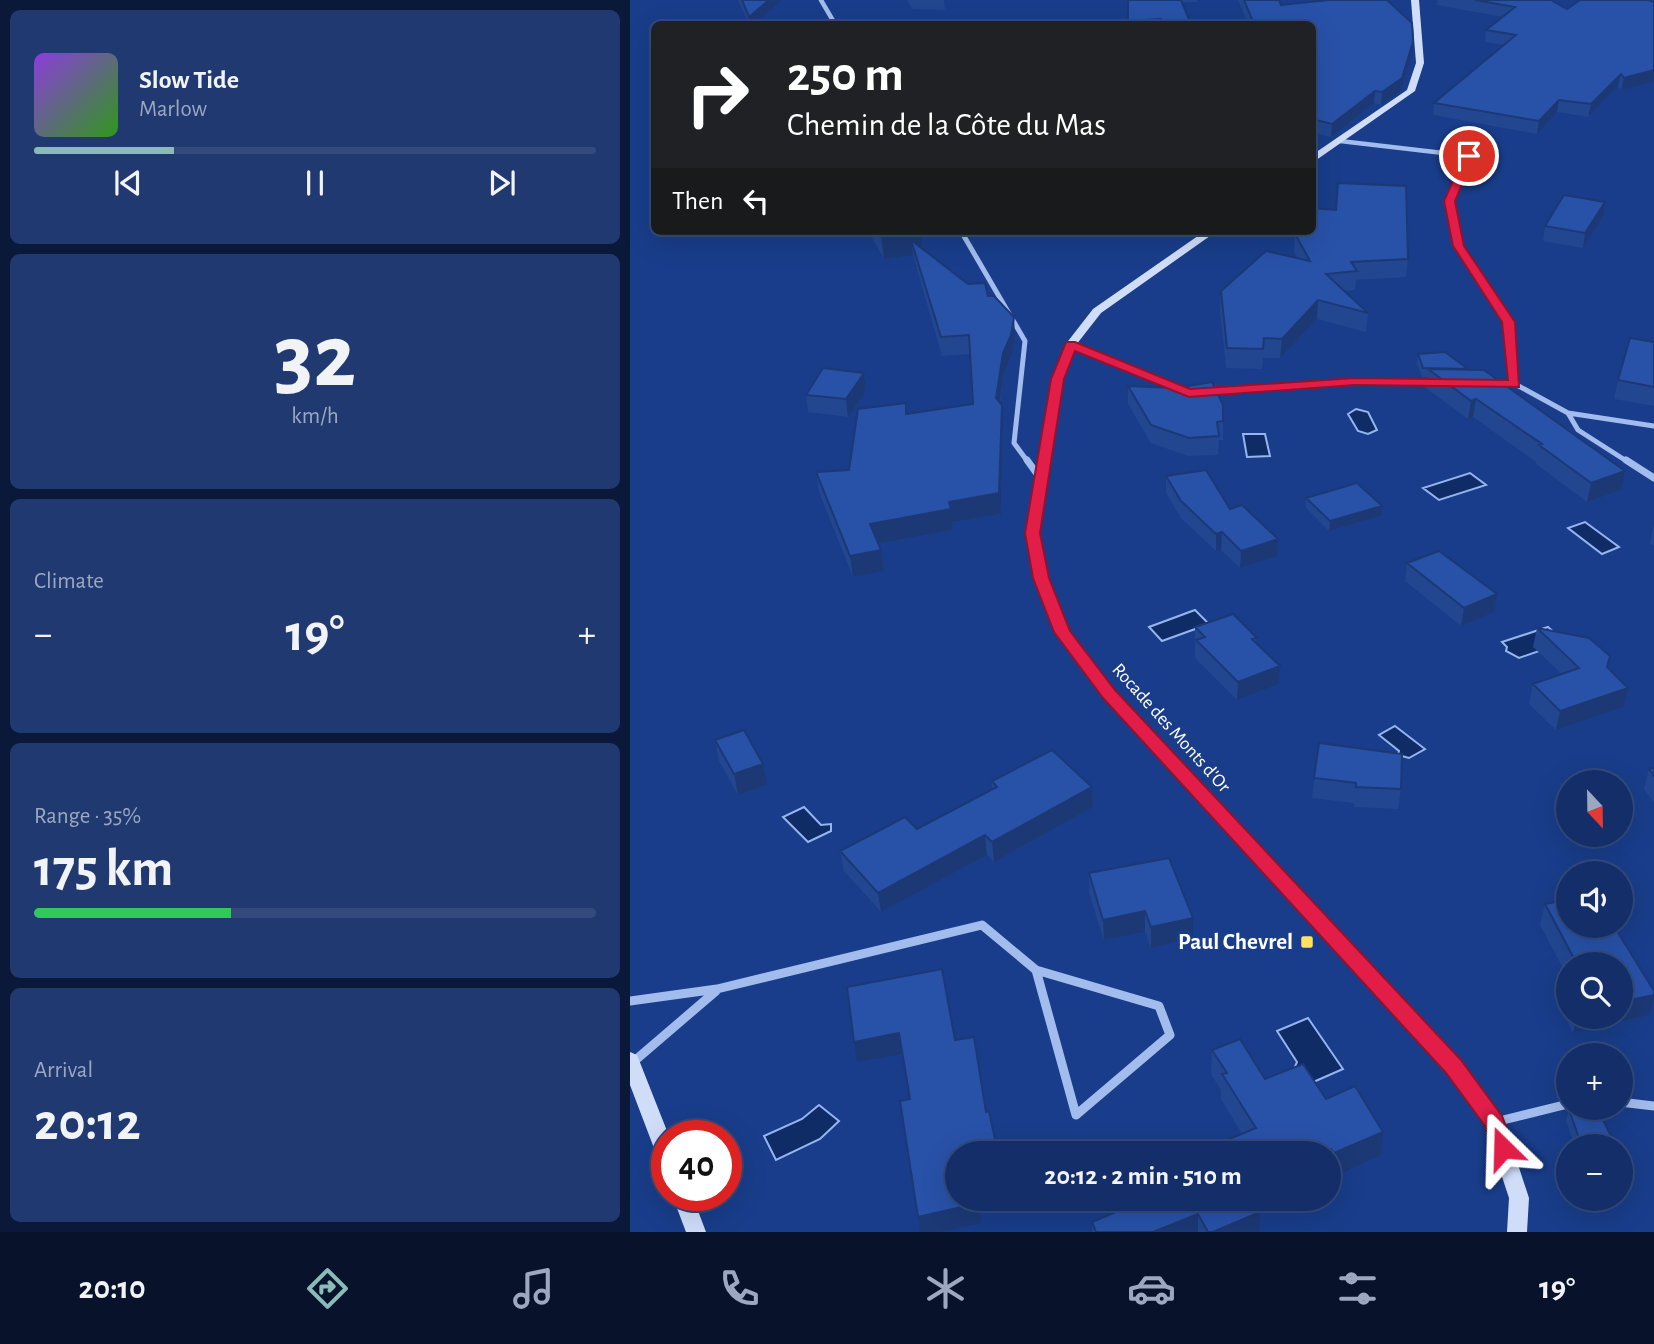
<!DOCTYPE html>
<meta charset="utf-8">
<style>
:root{--surface:#132e68;--page:#203a71;--text:#f1f3f6;--muted:#9da8c0;--line:#324a7c;--accent:#8bbbb9}
body{margin:0;font-family:"Alegreya Sans",sans-serif;background:var(--page);color:var(--text);height:100vh;display:flex;flex-direction:column;font-size:26px;white-space:nowrap}
*{box-sizing:border-box;margin:0}
p{font-size:23px;color:var(--muted)}
.icon{flex:none;width:38px;height:38px;fill:none;stroke:currentColor;stroke-width:2;stroke-linecap:round;stroke-linejoin:round}
.map{position:relative;flex:1;overflow:hidden}
.side{display:flex;flex-direction:column;gap:10px;padding:10px;background:#0a1939;width:630px}
.side>*{flex:none}
.banner{position:absolute;left:21px;top:21px;width:665px;height:214px;border-radius:10px;box-shadow:0 7px 28px #0002,0 0 0 2px var(--line);background:#202124;color:#fff;overflow:hidden}
.needle{width:46px;rotate:158deg}
.controls{position:absolute;left:926px;top:770px;display:grid;gap:14px}
.controls a{display:grid;place-items:center;width:77px;height:77px;border-radius:50%;background:var(--surface);box-shadow:0 7px 28px #0002,0 0 0 2px var(--line);font-size:35px}
.speed{position:absolute;left:21px;top:1120px;display:flex;gap:14px;font-size:35px;font-weight:700;text-align:center}
.speed>*{display:grid;place-content:center;width:91px;height:91px;border-radius:50%;background:var(--surface);box-shadow:0 7px 28px #0002,0 0 0 2px var(--line);line-height:1}
.speed .limit{border:10px solid #d22;background:#fff;color:#111}
.pin{position:absolute;display:grid;place-items:center;width:60px;height:60px;color:#fff;margin:-30px;border:4px solid #fff;border-radius:50%;box-shadow:0 2px 7px #0007}
.me{position:absolute;width:77px;margin:-38px;rotate:338deg;stroke-linejoin:round;filter:drop-shadow(0 0 5px #0008)}
.turn{display:flex;align-items:center;gap:24px;height:147px;padding:0 21px;font-size:32px}
.turn .icon{width:91px;height:91px;stroke-width:2.5}
.turn b{display:block;font-size:49px;line-height:60px}
.then{display:flex;align-items:center;height:66px;padding:0 21px;background:#0003;gap:14px;font-size:26px}
.big{font-size:52px;font-weight:600;line-height:1.1}
.side .card{flex:1;display:flex;flex-direction:column;justify-content:center;gap:10px;min-width:0;padding:0 24px;border-radius:10px;background:var(--page)}
.side .dial{align-items:center;gap:0}
.dial b{font-size:91px;line-height:1}
.song{display:flex;align-items:center;gap:21px}
.cover{width:84px;height:84px;border-radius:10px;background:linear-gradient(135deg,hsl(270 70% 55%),hsl(110 70% 35%))}
.played{height:7px;border-radius:4px;background:linear-gradient(90deg,var(--accent) 25%,var(--line) 25%)}
.keys{display:flex;justify-content:space-around;direction:ltr}
.heat{display:flex;justify-content:space-between;align-items:center;font-size:38px;direction:ltr}
.charge{height:10px;border-radius:5px;background:linear-gradient(90deg,#34c759 35%,var(--line) 0)}
.trip{position:absolute;left:315px;top:1141px;width:396px;height:70px;border-radius:35px;background:var(--surface);box-shadow:0 7px 28px #0002,0 0 0 2px var(--line);font-weight:600;line-height:70px;text-align:center}
.tabs{display:flex;height:112px;justify-content:space-around;align-items:center;background:#08122a;color:var(--muted)}
.tabs .icon{width:49px;height:49px}
.tabs .current{color:var(--accent)}
.tabs b{font-size:32px;color:var(--text)}
main{display:flex;flex:1;min-height:0}
.map>svg:first-child{display:block}
.water{fill:#102c67;stroke:#95b5f0;stroke-width:2}
.lines{fill:none;stroke-linecap:round;stroke-linejoin:round}
.street-far3{stroke:#a2bced;stroke-width:4.5}
.street-far2{stroke:#a2bced;stroke-width:5}
.street-far1{stroke:#a2bced;stroke-width:7}
.street{stroke:#a2bced;stroke-width:9}
.secondary{fill:#cfddf9;fill-rule:evenodd}
.wall{fill:#224790;fill-rule:evenodd}
.shaded-wall{fill:#1c3976}
.building{fill:#2852a8;stroke:#1c3976;stroke-width:2}
.route{fill:#e11d48;stroke:#92132f;stroke-width:2}
.poi-dot{fill:#ffe35f;stroke:#193d8a;stroke-width:2.5}
.labels{text-anchor:middle;dominant-baseline:central;stroke-width:7;stroke-linejoin:round;paint-order:stroke}
.street-label{font-size:19px;fill:#fff;stroke:#193d8a}
.near-poi-label{font-size:23px;font-weight:bold;fill:#fff;stroke:#193d8a;text-anchor:end}
</style>
<main>
<section class="side">
<div class="card">
<div class="song"><i class="cover"></i><div><b>Slow Tide</b><p>Marlow</p></div></div>
<div class="played"></div>
<div class="keys"><svg class="icon" aria-label="previous" viewBox="0 0 24 24"><path d="M18 5L8 12l10 7zM5 5v14"/></svg><svg class="icon" aria-label="pause" viewBox="0 0 24 24"><path d="M8 5v14M16 5v14"/></svg><svg class="icon" aria-label="next" viewBox="0 0 24 24"><path d="M6 5l10 7-10 7zM19 5v14"/></svg></div>
</div>
<div class="card dial"><b>32</b><p>km/h</p></div>
<div class="card"><p>Climate</p>
<div class="heat"><a>−</a><b class="big">19°</b><a>+</a></div>
</div>
<div class="card"><p>Range · 35%</p><b class="big">175 km</b><div class="charge"></div></div>
<div class="card"><p>Arrival</p><b class="big">20:12</b></div>
</section>
<div class="map">
<svg width="1024" height="1232" viewBox="0 0 1024 1232">
<rect width="100%" height="100%" fill="#193d8a"/>
<!-- water -->
<path class="water" d="M726,409L738,412L747,430L738,434L728,431L718,414Z
M613,434H635L640,456L617,457Z
M840,473L856,485L809,500L793,488Z
M955,522L989,547L972,554L938,528Z
M565,610L579,624L532,641L519,627Z
M918,627L935,642L889,658L876,651L877,647L872,642Z
M765,726L795,749L779,758L768,755L769,751L749,735Z
M174,807L191,825L201,824V831L178,842L153,817Z
M678,1018L713,1069L681,1083L664,1069L667,1062L647,1031Z
M189,1105L209,1121L190,1139L146,1160L134,1136L172,1119Z"/>
<g class="lines">
<!-- street-far3 -->
<path class="street-far3" d="M191,0L205,24
M710,141L839,156L819,202"/>
<!-- street-far2 -->
<path class="street-far2" d="M819,200L828,246L879,322L885,384L938,413L1024,426
M331,231L395,341L384,443L398,462
M441,345L554,391
M579,392L725,381L805,383
M938,413L948,430L998,462"/>
<!-- street-far1 -->
<path class="street-far1" d="M397,460L410,478
M996,460L1024,478"/>
<!-- street -->
<path class="street" d="M406,970L529,1006L540,1035L446,1115Z
M0,1001L87,989L352,925L406,970
M2,1063L86,991
M990,1102L1024,1106
M865,1122L938,1104"/>
<!-- secondary -->
<path class="secondary" d="M781,0H789L794,63L785,91L682,163V155L777,90L786,63Z
M575,231H587L471,313L446,345L433,379L409,533L418,578L439,631L484,691L831,1061L874,1122L899,1198L897,1232H877L879,1198L855,1125L817,1073L474,697L425,632L404,578L395,533L421,379L435,345L463,309Z
M0,1052L7,1055L9,1060L39,1136H37V1165L30,1162L27,1156L0,1085Z
M42,1195H62L76,1232H56Z"/>
</g>
<!-- wall -->
<path class="wall" d="M108,0H152L125,23L119,24Z
M277,0H314L315,10L282,9Z
M498,0H567V2H552L561,24H498Z
M608,0H649L651,5L782,54L771,91L751,105L744,103L701,137L682,132V24H618Z
M808,0H921L937,9L950,0H1024V82L991,90L988,86L958,117L927,112L907,134L803,115L804,103L874,45L855,42L856,30L873,17L807,5Z
M973,217L953,248L913,241L915,226Z
M240,231H291L293,249L338,284L358,296L385,336L382,354L374,373L370,402L373,424L371,514L322,522L323,530L249,544L251,550L254,571L223,577L189,492L186,472L219,470L276,403L277,413L343,404L340,354L312,356L283,255L254,259L240,234Z
M665,234L778,259L776,277L726,280L725,290L714,291L738,313L736,332L687,319L650,358H633L632,369L596,368L590,310L591,291L667,258L664,252Z
M1024,342V406L984,399L988,380Z
M788,354L838,369L837,370L991,490L957,502L906,464V462L843,417L838,419L796,388L797,377H792L787,364Z
M234,373L236,391L218,417L178,412L176,395Z
M498,386L593,421V440H589L588,455L558,456L521,443L498,404Z
M536,476L600,509L648,539L647,556L610,568L591,550L586,551L551,518L536,493Z
M676,498L751,516L699,531L676,508Z
M1024,523V546L1020,543Z
M777,563L864,612L831,626L775,581Z
M565,627L627,638L626,643L650,666L649,684L607,700L565,658Z
M907,628L977,668L994,707L926,730L899,704L903,684L932,674L903,647Z
M85,740L137,785L108,795L89,761Z
M689,743L771,789L768,809L724,807V803L682,798Z
M1024,768V803L1014,789L1019,769Z
M362,781L462,787L463,807L364,862L357,855L251,912L214,871L210,851L287,829L362,789Z
M459,873L563,918V939L521,948L515,932L474,940L459,893Z
M938,900V926H984L1024,991V1000L1019,1015L943,1033L924,996L929,975L936,974L910,925L915,904ZM938,964H990V1017H938Z
M582,1050L635,1079L696,1099L750,1156L701,1178L698,1174V1153L612,1134L591,1099V1090L581,1074Z
M939,1110L984,1146H945L936,1121Z
M507,1199H640L626,1204L629,1232H462V1222L508,1203Z"/>
<!-- shaded-wall -->
<path class="shaded-wall" d="M139,0H152L124,24H120L119,17Z
M783,42L782,54L771,91L751,105L752,92Z
M1024,70V82L991,90L994,78Z
M991,74L988,86L958,117L961,104Z
M745,91L744,103L701,137L702,124Z
M929,100L927,112L907,134L909,121Z
M975,202L973,217L953,248L955,233Z
M291,231L293,254L281,240L283,255L254,259L251,236Z
M688,300L687,319L650,358L652,339Z
M384,317L385,336L382,354L374,373L367,417L366,398L373,353Z
M234,373L236,391L218,417L216,399Z
M846,399L843,417L838,419L841,401Z
M372,405L373,424L371,514L322,522L323,530L242,545L240,524L319,502Z
M995,471L991,490L957,502L961,483Z
M752,506L751,516L699,531L700,521Z
M592,532L591,550L586,551V534Z
M648,539L647,556L610,568L611,551Z
M251,550L254,571L223,577L220,556Z
M867,594L864,612L831,626L834,608Z
M650,666L649,684L607,700L608,682Z
M998,688L994,707L926,730L930,711Z
M133,764L137,785L108,795L104,774Z
M462,787L463,807L364,862L362,842Z
M355,835L357,855L251,912L248,893Z
M515,911V932L474,940L473,920Z
M563,918V939L521,948V927Z
M1024,995V1000L1019,1015L943,1033L947,1017H990V1002Z
M269,1033L272,1054L227,1062L224,1042Z
M753,1132L750,1156L701,1178L704,1153Z
M701,1149L698,1171V1153H692Z
M614,1199H640L614,1210Z
M349,1203L351,1223L311,1232H290L288,1217Z
M630,1212L629,1232H583Z
M568,1214V1232H523Z"/>
<!-- building -->
<path class="building" d="M112,0H139L119,17Z
M498,0H551L561,24H533L531,19L498,21Z
M614,0H649L651,5L699,0H757L782,23L783,42L772,78L752,92L745,91L702,124L682,119V24H624Z
M845,0H921L937,9L950,0H1018L1024,2V70L994,78L991,74L961,104L929,100L909,121L804,103L886,35L856,30L885,7Z
M178,20V24H105Z
M708,183L776,186L778,259L721,262L727,271L696,274L738,313L688,300L652,339L634,338L633,349L597,348L591,291L636,251L680,261L665,234L666,231H682V208L706,210Z
M934,195L975,202L955,233L915,226Z
M249,231H291L251,236Z
M281,240L338,284L355,283L358,296H364L384,317L381,335L373,353L366,398L372,405L369,493L319,502L321,509L240,524L251,550L220,556L186,472L219,470L228,409L276,403V414L343,404L339,335L311,337Z
M1000,338L1024,342V387L988,380Z
M815,352L838,369L793,368L788,354Z
M193,368L234,373L216,399L176,395Z
M798,369L854,370L995,471L961,483L909,445L912,444L846,399L841,401Z
M582,382L593,405V421L587,422L589,436L559,438L521,425L498,386L546,388Z
M576,470L600,509L612,505L648,539L611,551L592,532L586,534L551,501L536,476Z
M727,483L752,506L700,521L676,498Z
M809,551L867,594L834,608L777,563Z
M603,614L627,638L622,639L650,666L608,682L566,640L575,637L565,627Z
M907,628L959,638L980,656L977,667L998,688L930,711L903,684L949,668Z
M114,730L133,764L104,774L85,740Z
M689,743L772,754L771,789L726,787V783L684,778Z
M422,750L462,787L362,842L355,835L248,893L210,851L275,817L287,829L367,787L362,781Z
M1024,768V776L1019,769Z
M539,858L563,918L521,927L515,911L473,920L459,873Z
M938,900V926H984L1024,991V995L990,1002V964H947L915,904Z
M312,969L325,1040L344,1037L356,1112L359,1111L368,1153H327V1199H348L349,1203L288,1217L270,1101L280,1099L269,1033L224,1042L217,987Z
M938,973V993L929,975Z
M610,1039L635,1079L673,1064L696,1099L725,1086L753,1132L704,1153L701,1149L692,1153H565L626,1128L592,1074L597,1073L582,1050Z
M954,1108H967L985,1144L975,1146H952L939,1110Z
M517,1199H623L630,1212L583,1232H578L568,1214L523,1232H466L462,1222Z"/>
<!-- route -->
<path class="route" d="M839,152L844,156L825,201L834,246L885,322L889,387L725,385L559,397L445,351L434,379L410,533L419,578L440,631L485,690L831,1060L872,1116L884,1148L880,1155L873,1158L865,1155L855,1126L816,1073L473,698L424,632L403,578L395,533L421,379L436,342H445L560,389L725,378L878,380L872,322L823,246L814,201L834,156Z"/>
<!-- markers -->
<rect class="poi-dot" x="670" y="935" width="14" height="14" rx="3.5"/>
<g class="labels">
<!-- street labels -->
<g class="street-label">
<text transform="translate(541 728) rotate(48)">Rocade des Monts d'Or</text>
</g>
<!-- near-poi labels -->
<g class="near-poi-label">
<text x="663" y="942">Paul Chevrel</text>
</g>
</g>
</svg>
<div class="controls">
<a><svg class="needle" viewBox="-14 -14 28 28"><path d="M0-13l5 13h-10z" fill="#e53935"/><path d="M0 13l5-13h-10z" fill="#9da8c0"/></svg></a>
<a><svg class="icon" aria-label="sound" viewBox="0 0 24 24"><path d="M4 9h4l5-4v14l-5-4H4zM17 9q2 3 0 6"/></svg></a>
<a><svg class="icon" aria-label="search" viewBox="0 0 24 24"><circle cx="10" cy="10" r="6"/><path d="M15 15l6 6"/></svg></a>
<a>+</a>
<a>−</a>
</div>
<div class="speed"><div class="limit">40</div></div>
<div class="pin" style="left:839px;top:156px;background:#d93025"><svg class="icon" aria-label="arrive" viewBox="0 0 24 24"><path d="M6 21V4h12l-3 4 3 4H6"/></svg></div>
<svg class="me" style="left:873px;top:1148px" viewBox="-20 -20 40 40"><path d="M0-17L14 15 0 8-14 15z" fill="#e11d48" stroke="#fff" stroke-width="4"/></svg>
<div class="trip">20:12 · 2 min · 510 m</div>
<div class="banner">
<div class="turn"><svg class="icon" aria-label="right" viewBox="0 0 24 24"><path d="M7 20v-9h11M14 6l5 5-5 5"/></svg><div><b>250 m</b>Chemin de la Côte du Mas</div></div>
<div class="then">Then<svg class="icon" aria-label="left" viewBox="0 0 24 24"><path d="M17 20v-9H6M10 6l-5 5 5 5"/></svg></div>
</div>
</div>
</main>
<nav class="tabs">
<b>20:10</b>
<svg class="icon current" aria-label="directions" viewBox="0 0 24 24"><path d="M12 3l9 9-9 9-9-9zM9 14v-3h6M13 9l2 2-2 2"/></svg>
<svg class="icon" aria-label="music" viewBox="0 0 24 24"><path d="M9 18V5l10-2v13"/><circle cx="6" cy="18" r="3"/><circle cx="16" cy="16" r="3"/></svg>
<svg class="icon" aria-label="phone" viewBox="0 0 24 24"><path d="M5 4h4l2 5-3 2q2 4 5 5l2-3 5 2v4C11 20 4 13 5 4z"/></svg>
<svg class="icon" aria-label="climate" viewBox="0 0 24 24"><path d="M12 3v18M4 7l16 10M4 17L20 7"/></svg>
<svg class="icon" aria-label="car" viewBox="0 0 24 24"><path d="M5 17H2v-5l4-1 3-4h7l3 4 3 1v5h-3M9 17h6M6 11h13"/><circle cx="7" cy="17" r="2"/><circle cx="17" cy="17" r="2"/></svg>
<svg class="icon" aria-label="filters" viewBox="0 0 24 24"><path d="M4 7h16M4 17h16"/><circle cx="9" cy="7" r="2"/><circle cx="15" cy="17" r="2"/></svg>
<b>19°</b>
</nav>
